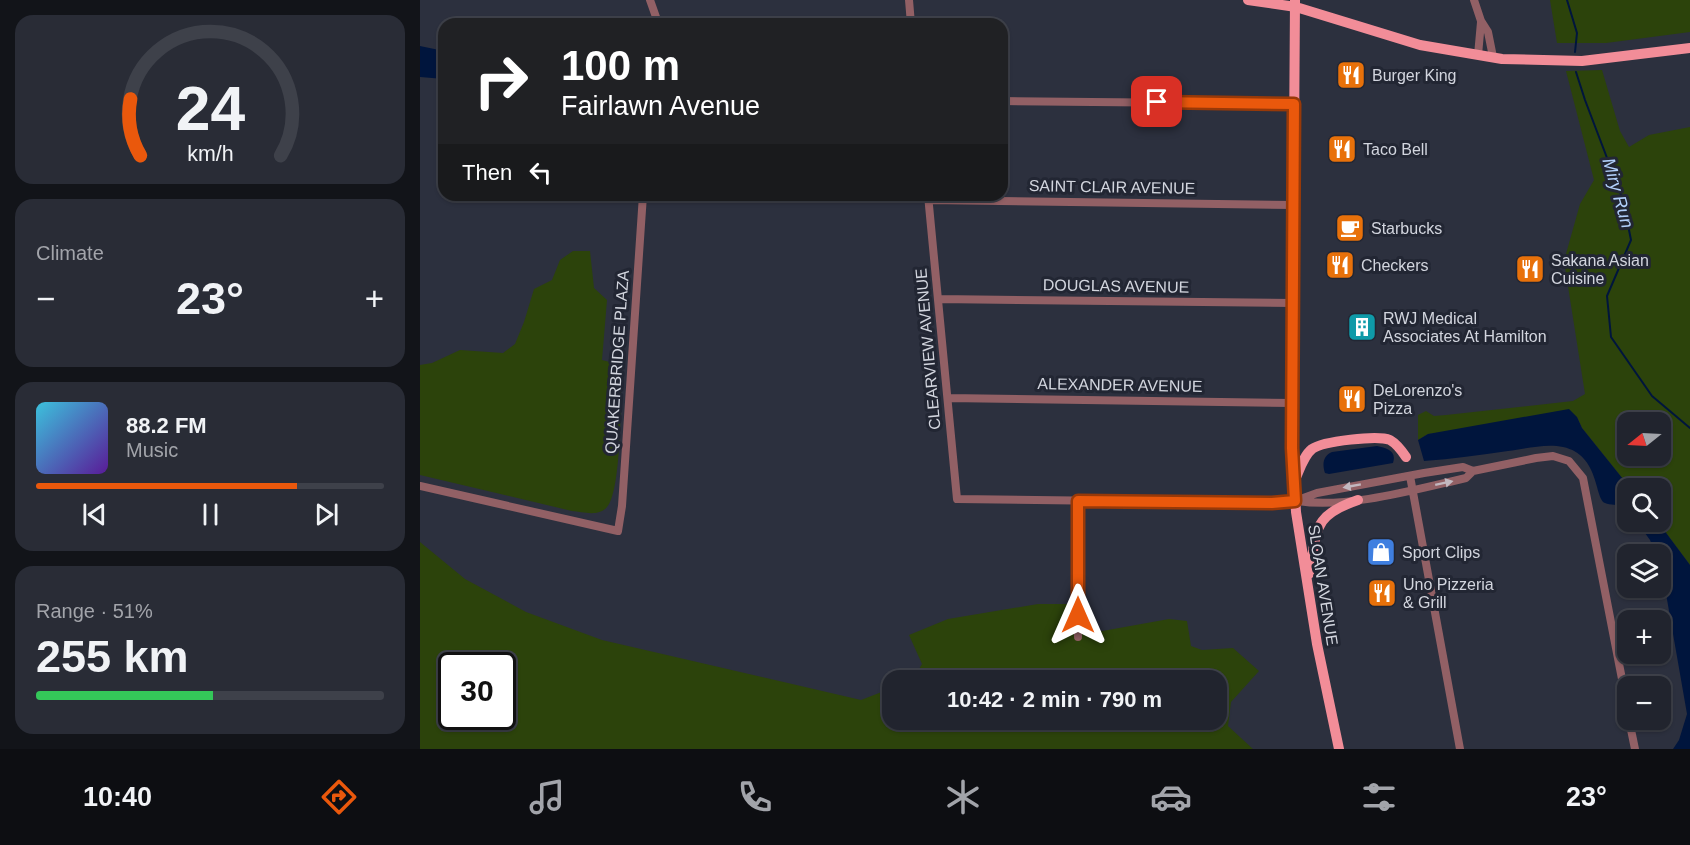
<!DOCTYPE html>
<meta charset="utf-8">
<style>
:root{--surface:#21242e;--page:#292c36;--text:#f1f3f6;--muted:#a2a4aa;--line:#3e414a;--accent:#ea580c}
body{margin:0;font-family:Arial,sans-serif;background:var(--page);color:var(--text);height:100vh;display:flex;flex-direction:column;font-size:22px;white-space:nowrap}
*{box-sizing:border-box;margin:0}
p{font-size:20px;color:var(--muted)}
.icon{flex:none;width:33px;height:33px;fill:none;stroke:currentColor;stroke-width:2;stroke-linecap:round;stroke-linejoin:round}
.map{position:relative;flex:1;overflow:hidden}
.details{display:flex;flex-direction:column;gap:15px;padding:15px;background:#121419;width:420px}
.details>*{flex:none}
.hud{position:absolute;left:18px;top:18px;width:570px;height:183px;border-radius:18px;box-shadow:0 2px 4px #0004,0 0 0 2px var(--line);background:#202124;color:#fff;overflow:hidden}
.needle{width:39px;rotate:252deg}
.buttons{position:absolute;left:1197px;top:412px;display:grid;gap:12px}
.buttons a{display:grid;place-items:center;width:54px;height:54px;border-radius:12px;background:var(--surface);box-shadow:0 2px 4px #0004,0 0 0 2px var(--line);font-size:30px}
.speed{position:absolute;left:18px;top:652px;display:flex;gap:12px;font-size:30px;font-weight:700;text-align:center}
.speed>*{display:grid;place-content:center;width:78px;height:78px;border-radius:50%;background:var(--surface);box-shadow:0 2px 4px #0004,0 0 0 2px var(--line);line-height:1}
.speed .limit{border:3px solid #111;border-radius:9px;background:#fff;color:#111}
.pin{position:absolute;display:grid;place-items:center;width:51px;height:51px;color:#fff;margin:-26px;border-radius:12px;box-shadow:0 3px 9px #0006}
.me{position:absolute;width:66px;margin:-33px;rotate:0deg;stroke-linejoin:round;filter:drop-shadow(0 0 4px #0008)}
.turn{display:flex;align-items:center;gap:21px;height:126px;padding:0 24px;font-size:27px}
.turn .icon{width:78px;height:78px;stroke-width:2.5}
.turn b{display:block;font-size:42px;line-height:51px}
.then{display:flex;align-items:center;height:57px;padding:0 24px;background:#0003;gap:12px;font-size:22px}
.big{font-size:45px;font-weight:800;line-height:1.1}
.details .card{flex:1;display:flex;flex-direction:column;justify-content:center;gap:9px;min-width:0;padding:0 21px;border-radius:18px;background:var(--page)}
.details .dial{align-items:center;gap:0}
.dial svg{height:156px;overflow:visible;fill:none;stroke:var(--line);stroke-width:7;stroke-linecap:round;text-anchor:middle}
.dial text{fill:var(--text);stroke:none}
.song{display:flex;align-items:center;gap:18px}
.cover{width:72px;height:72px;border-radius:9px;background:linear-gradient(135deg,hsl(190 70% 55%),hsl(270 70% 35%))}
.played{height:6px;border-radius:3px;background:linear-gradient(90deg,var(--accent) 75%,var(--line) 75%)}
.keys{display:flex;justify-content:space-around;direction:ltr}
.heat{display:flex;justify-content:space-between;align-items:center;font-size:33px;direction:ltr}
.charge{height:9px;border-radius:4px;background:linear-gradient(90deg,#34c759 51%,var(--line) 0)}
.trip{position:absolute;left:462px;top:670px;width:345px;height:60px;border-radius:18px;background:var(--surface);box-shadow:0 2px 4px #0004,0 0 0 2px var(--line);font-weight:800;line-height:60px;text-align:center}
.tab-bar{display:flex;height:96px;justify-content:space-around;align-items:center;background:#0d0e12;color:var(--muted)}
.tab-bar .icon{width:42px;height:42px}
.tab-bar .active{color:var(--accent)}
.tab-bar b{font-size:27px;color:var(--text)}
main{display:flex;flex:1;min-height:0}
.map>svg:first-child{display:block}
.green{fill:#2c430b;fill-rule:evenodd}
.water{fill:#00153d}
.lines{fill:none;stroke-linecap:round;stroke-linejoin:round}
.stream{stroke:#00153d;stroke-width:2}
.minor{stroke:#926065;stroke-width:8}
.major{stroke:#f28d98;stroke-width:10}
.oneway{fill:#c2b8c0}
.route-casing{stroke:#983908;stroke-width:15}
.route{stroke:#ea580c;stroke-width:10}
.labels{text-anchor:middle;dominant-baseline:central;stroke-width:6;stroke-linejoin:round;paint-order:stroke}
.poi-label{font-size:16px;fill:#d2d5de;stroke:#222633;text-anchor:start}
.street-label{font-size:16px;fill:#d2d5de;stroke:#222633}
.water-label{font-size:18px;font-style:italic;fill:#b1d0fb;stroke:#222633}
</style>
<main>
<section class="details">
<div class="card dial"><svg viewBox="0 0 100 80">
<path d="M14 69A42 42 0 1 1 86 69"/>
<path d="M14 69A42 42 0 0 1 9 40" stroke="#ea580c"/>
<text x="50" y="56" font-size="32" font-weight="700">24</text>
<text x="50" y="72" font-size="11">km/h</text>
</svg></div>
<div class="card"><p>Climate</p>
<div class="heat"><a>−</a><b class="big">23°</b><a>+</a></div>
</div>
<div class="card">
<div class="song"><i class="cover"></i><div><b>88.2 FM</b><p>Music</p></div></div>
<div class="played"></div>
<div class="keys"><svg class="icon" aria-label="previous" viewBox="0 0 24 24"><path d="M18 5L8 12l10 7zM5 5v14"/></svg><svg class="icon" aria-label="pause" viewBox="0 0 24 24"><path d="M8 5v14M16 5v14"/></svg><svg class="icon" aria-label="next" viewBox="0 0 24 24"><path d="M6 5l10 7-10 7zM19 5v14"/></svg></div>
</div>
<div class="card"><p>Range · 51%</p><b class="big">255 km</b><div class="charge"></div></div>
</section>
<div class="map">
<svg width="1270" height="749" viewBox="0 0 1270 749">
<rect width="100%" height="100%" fill="#2c303e"/>
<!-- green -->
<path class="green" d="M1130,0H1270V32L1186,43H1137Z
M1182,70L1200,131L1209,147L1229,135L1270,127V565L1238,522H1240V489H1211L1162,428L1157,417L1008,434L998,440V415L1006,411L1014,416L1026,415L1153,401L1165,394L1144,261L1160,204L1174,180L1146,71ZM1208,423H1240V456H1208Z
M153,251H170L174,288L187,300L182,360L201,365C201,390 202,491 187,507C179,517 163,512 152,511L0,475V365L12,363L40,350L83,353L95,344L104,322L114,289L132,280L140,260Z
M0,542L45,579L106,612L182,640L441,700L472,688V720H796V681H492L502,664L489,635L528,619L618,604H648L649,630L677,632L749,619L767,621L771,646L782,650L813,648L839,671L811,702L808,726L833,749H0ZM32,666H82V717H32Z"/>
<!-- water -->
<path class="water" d="M0,46L24,51V79L0,77Z
M1149,409L1157,417L1162,428L1211,489H1208L1207,510L1203,505C1198,505 1190,505 1185,503C1174,498 1180,455 1143,447C1126,443 1105,449 1088,451C1060,455 1032,459 1004,461L998,440L1008,434Z
M957,446C967,448 977,451 973,463L909,474L905,473C902,464 903,456 912,452Z
M1217,522H1238L1270,565V749H1253L1259,740L1267,714L1241,565L1240,555H1236L1230,540Z"/>
<g class="lines">
<!-- stream -->
<path class="stream" d="M1147,0L1157,33L1155,52
M1156,72L1165,100L1203,200L1211,240L1187,296L1191,337L1232,396L1270,428"/>
<!-- minor -->
<path class="minor" d="M230,0L236,17L235,24
M489,0L491,24
M1054,0L1061,21L1068,32L1073,57
M1058,55L1061,22
M582,101L874,104
M508,195L537,499L857,503L875,501L897,493L1004,473L1043,467L1053,471L1116,458L1133,456L1149,461L1163,478L1208,710
M508,200L874,205
M518,299L873,303
M528,398L872,403
M990,476L1040,749
M0,486L198,531L202,506L223,195
M658,501V637
M878,501C927,509 997,489 1046,478L1053,471
M1209,720L1215,749"/>
<!-- major -->
<path class="major" d="M828,0L876,7L1000,45L1082,59L1162,61L1270,48
M875,0L872,435L876,512L897,644L919,749
M874,482C879,472 883,456 892,449C903,441 958,435 970,440C977,444 982,451 986,457
M889,574C898,530 891,516 938,500"/>
</g>
<!-- one-way arrows -->
<defs><path id="oneway-solid" d="M-6-.8H1V-3.2L6.5 0L1 3.2V.8H-6Z" transform="scale(1.5)"/></defs>
<g class="oneway">
<use href="#oneway-solid" transform="translate(1024 483) rotate(-12)"/>
<use href="#oneway-solid" transform="translate(932 486) rotate(170)"/>
</g>
<g class="lines">
<!-- route casing -->
<g class="route-casing">
<path id="route" d="M658,615V501L852,503L875,501L872,448L874,104L737,102"/>
</g>
<!-- route -->
<use href="#route" class="route"/>
</g>
<!-- icons -->
<defs>
<g id="restaurant-square" transform="scale(1.5)"><rect x="-9" y="-9" width="18" height="18" rx="4" fill="#e8710a" stroke="#222633"/><path d="M-5-6h1v4h1v-4h1v4h1v-4h1v5L-1.5 .5V6h-2V.5L-5-1ZM5-6V6H3V1.5H1.5Q1.5-4 5-6Z" fill="#fff"/></g>
<g id="cafe-square" transform="scale(1.5)"><rect x="-9" y="-9" width="18" height="18" rx="4" fill="#e8710a" stroke="#222633"/><path d="M-5.5-4.5H6V0H3Q3 3.5 0 3.5H-2.5Q-5.5 3.5-5.5 0ZM3-3.2v2h1.7v-2ZM-6 4.5H4V6H-6Z" fill="#fff"/></g>
<g id="building-square" transform="scale(1.5)"><rect x="-9" y="-9" width="18" height="18" rx="4" fill="#0f9aa8" stroke="#222633"/><path d="M-4-6H4V6H1V3H-1V6H-4ZM-2.5-4.3h1.7v1.8h-1.7ZM.8-4.3h1.7v1.8H.8ZM-2.5-1h1.7V.8h-1.7ZM.8-1h1.7V.8H.8Z" fill="#fff"/></g>
<g id="shop-square" transform="scale(1.5)"><rect x="-9" y="-9" width="18" height="18" rx="4" fill="#3f7fe0" stroke="#222633"/><path d="M-5-2.5h2.3a2.7 3.5 0 0 1 5.4 0H5L5.5 6h-11ZM-1.5-2.5h3a1.5 2.3 0 0 0-3 0Z" fill="#fff"/></g>
</defs>
<g fill-rule="evenodd">
<use href="#restaurant-square" x="931" y="75"/>
<use href="#restaurant-square" x="922" y="149"/>
<use href="#cafe-square" x="930" y="228"/>
<use href="#restaurant-square" x="920" y="265"/>
<use href="#restaurant-square" x="1110" y="269"/>
<use href="#building-square" x="942" y="327"/>
<use href="#restaurant-square" x="932" y="399"/>
<use href="#shop-square" x="961" y="552"/>
<use href="#restaurant-square" x="962" y="593"/>
</g>
<g class="labels">
<!-- poi labels -->
<g class="poi-label">
<text x="952" y="75">Burger King</text>
<text x="943" y="149">Taco Bell</text>
<text x="951" y="228">Starbucks</text>
<text x="1131" y="260">Sakana Asian<tspan x="1131" dy="18">Cuisine</tspan></text>
<text x="941" y="265">Checkers</text>
<text x="963" y="318">RWJ Medical<tspan x="963" dy="18">Associates At Hamilton</tspan></text>
<text x="953" y="390">DeLorenzo's<tspan x="953" dy="18">Pizza</tspan></text>
<text x="982" y="552">Sport Clips</text>
<text x="983" y="584">Uno Pizzeria<tspan x="983" dy="18">&amp; Grill</tspan></text>
</g>
<!-- street labels -->
<g class="street-label">
<text transform="translate(692 187) rotate(1)">SAINT CLAIR AVENUE</text>
<text transform="translate(696 286) rotate(1)">DOUGLAS AVENUE</text>
<text transform="translate(508 349) rotate(-95)">CLEARVIEW AVENUE</text>
<text transform="translate(197 362) rotate(-86)">QUAKERBRIDGE PLAZA</text>
<text transform="translate(700 385) rotate(1)">ALEXANDER AVENUE</text>
<text transform="translate(903 585) rotate(81)">SLOAN AVENUE</text>
</g>
<!-- water labels -->
<g class="water-label">
<text transform="translate(1198 193) rotate(74)">Miry Run</text>
</g>
</g>
</svg>
<div class="buttons">
<a><svg class="needle" viewBox="-14 -14 28 28"><path d="M0-13l5 13h-10z" fill="#e53935"/><path d="M0 13l5-13h-10z" fill="#a2a4aa"/></svg></a>
<a><svg class="icon" aria-label="search" viewBox="0 0 24 24"><circle cx="10" cy="10" r="6"/><path d="M15 15l6 6"/></svg></a>
<a><svg class="icon" aria-label="layers" viewBox="0 0 24 24"><path d="M12 4l9 5-9 5-9-5zM3 14l9 5 9-5"/></svg></a>
<a>+</a>
<a>−</a>
</div>
<div class="speed"><div class="limit">30</div></div>
<div class="pin" style="left:737px;top:102px;background:#d93025"><svg class="icon" aria-label="arrive" viewBox="0 0 24 24"><path d="M6 21V4h12l-3 4 3 4H6"/></svg></div>
<svg class="me" style="left:658px;top:615px" viewBox="-20 -20 40 40"><path d="M0-17L14 15 0 8-14 15z" fill="#ea580c" stroke="#fff" stroke-width="4"/></svg>
<div class="trip">10:42 · 2 min · 790 m</div>
<div class="hud">
<div class="turn"><svg class="icon" aria-label="right" viewBox="0 0 24 24"><path d="M7 20v-9h11M14 6l5 5-5 5"/></svg><div><b>100 m</b>Fairlawn Avenue</div></div>
<div class="then">Then<svg class="icon" aria-label="left" viewBox="0 0 24 24"><path d="M17 20v-9H6M10 6l-5 5 5 5"/></svg></div>
</div>
</div>
</main>
<nav class="tab-bar">
<b>10:40</b>
<svg class="icon active" aria-label="directions" viewBox="0 0 24 24"><path d="M12 3l9 9-9 9-9-9zM9 14v-3h6M13 9l2 2-2 2"/></svg>
<svg class="icon" aria-label="music" viewBox="0 0 24 24"><path d="M9 18V5l10-2v13"/><circle cx="6" cy="18" r="3"/><circle cx="16" cy="16" r="3"/></svg>
<svg class="icon" aria-label="phone" viewBox="0 0 24 24"><path d="M5 4h4l2 5-3 2q2 4 5 5l2-3 5 2v4C11 20 4 13 5 4z"/></svg>
<svg class="icon" aria-label="climate" viewBox="0 0 24 24"><path d="M12 3v18M4 7l16 10M4 17L20 7"/></svg>
<svg class="icon" aria-label="car" viewBox="0 0 24 24"><path d="M5 17H2v-5l4-1 3-4h7l3 4 3 1v5h-3M9 17h6M6 11h13"/><circle cx="7" cy="17" r="2"/><circle cx="17" cy="17" r="2"/></svg>
<svg class="icon" aria-label="filters" viewBox="0 0 24 24"><path d="M4 7h16M4 17h16"/><circle cx="9" cy="7" r="2"/><circle cx="15" cy="17" r="2"/></svg>
<b>23°</b>
</nav>
